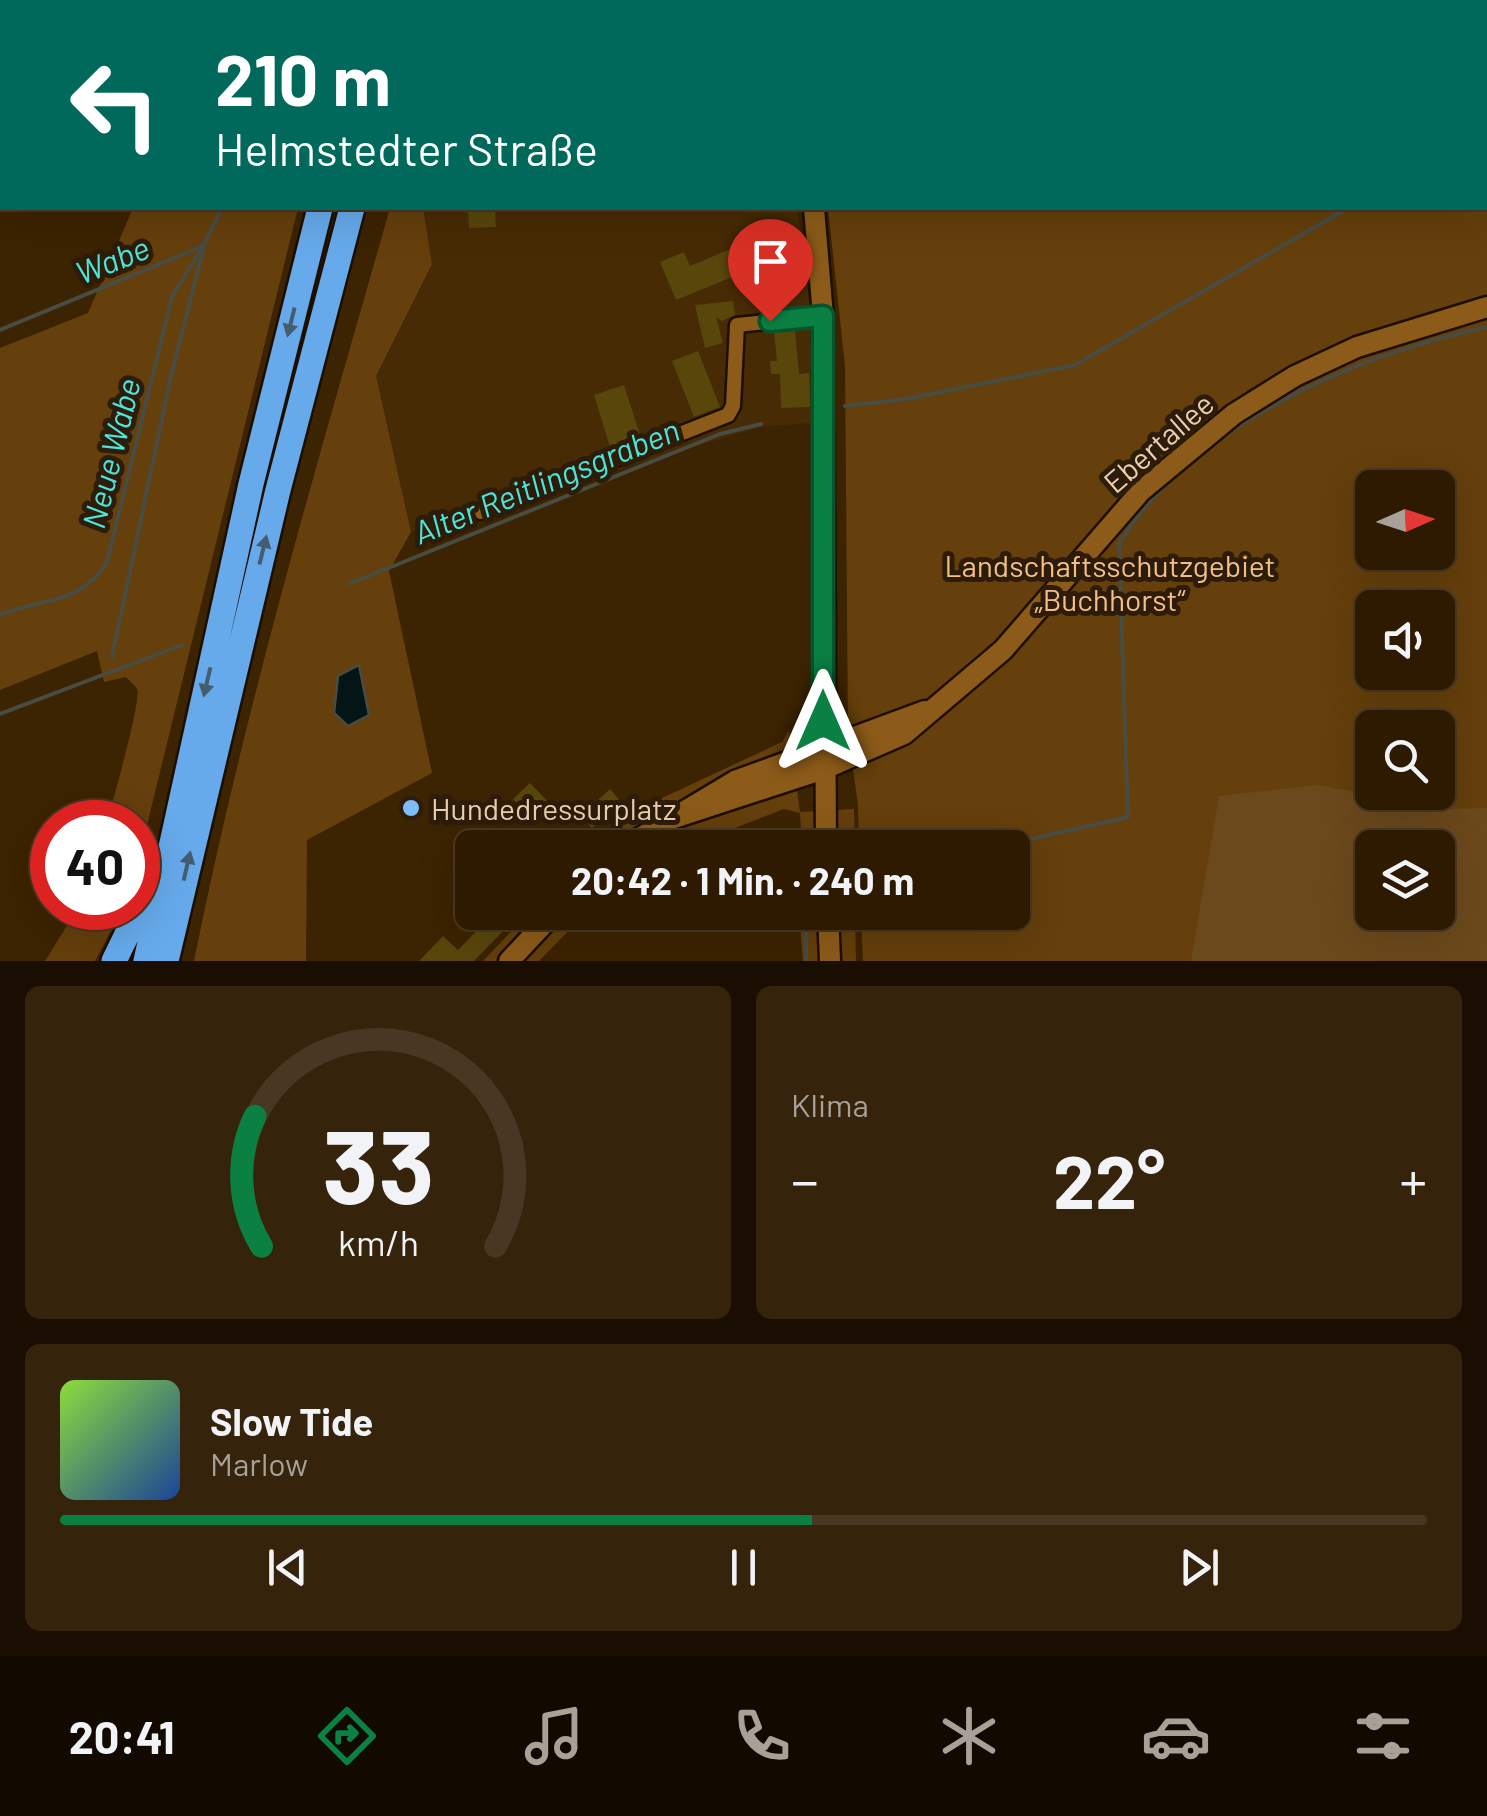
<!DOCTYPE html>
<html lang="de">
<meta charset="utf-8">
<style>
:root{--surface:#2d1a01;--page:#35230b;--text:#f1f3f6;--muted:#a7a199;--line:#483823;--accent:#0b8043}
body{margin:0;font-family:Barlow,sans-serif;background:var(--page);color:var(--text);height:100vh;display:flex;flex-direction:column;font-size:38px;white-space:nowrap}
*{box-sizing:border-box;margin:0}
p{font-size:32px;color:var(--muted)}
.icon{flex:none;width:55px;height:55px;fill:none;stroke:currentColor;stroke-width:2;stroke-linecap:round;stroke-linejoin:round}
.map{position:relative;height:961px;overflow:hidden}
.sheet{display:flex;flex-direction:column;gap:25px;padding:25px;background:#190e01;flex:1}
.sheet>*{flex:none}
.hud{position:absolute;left:0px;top:0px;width:1488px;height:210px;box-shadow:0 10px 40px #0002,0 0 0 2px var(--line);background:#00695c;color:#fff;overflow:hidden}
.needle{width:65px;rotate:87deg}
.fabs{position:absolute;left:1355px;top:470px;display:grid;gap:20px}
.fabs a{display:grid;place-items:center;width:100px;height:100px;border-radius:15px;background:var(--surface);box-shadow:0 10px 40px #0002,0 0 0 2px var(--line);font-size:50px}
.speed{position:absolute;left:30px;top:800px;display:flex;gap:20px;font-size:50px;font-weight:700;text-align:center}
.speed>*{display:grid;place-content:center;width:130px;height:130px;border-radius:50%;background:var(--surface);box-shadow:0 10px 40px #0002,0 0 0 2px var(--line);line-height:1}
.speed .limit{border:15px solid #d22;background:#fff;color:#111}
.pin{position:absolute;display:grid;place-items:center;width:85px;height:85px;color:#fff;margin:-102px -42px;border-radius:50% 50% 50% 0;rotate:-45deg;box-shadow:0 0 10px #0007}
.pin .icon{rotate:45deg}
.me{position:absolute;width:110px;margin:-55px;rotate:0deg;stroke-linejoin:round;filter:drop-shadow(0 0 8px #0008)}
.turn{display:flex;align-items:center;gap:35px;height:210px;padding:0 50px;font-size:45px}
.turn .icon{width:130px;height:130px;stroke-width:2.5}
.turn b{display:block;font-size:70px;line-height:85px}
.big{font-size:75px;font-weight:700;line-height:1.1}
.sheet .widget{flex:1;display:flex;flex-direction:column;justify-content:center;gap:15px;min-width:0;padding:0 35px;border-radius:15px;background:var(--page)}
.sheet .dial{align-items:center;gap:0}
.dial svg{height:260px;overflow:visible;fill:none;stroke:var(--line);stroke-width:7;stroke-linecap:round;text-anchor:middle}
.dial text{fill:var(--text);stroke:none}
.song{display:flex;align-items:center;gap:30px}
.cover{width:120px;height:120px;border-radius:15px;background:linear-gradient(135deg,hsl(90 70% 55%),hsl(220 70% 35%))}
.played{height:10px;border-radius:5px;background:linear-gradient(90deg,var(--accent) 55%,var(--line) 55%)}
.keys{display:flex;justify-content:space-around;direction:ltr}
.heat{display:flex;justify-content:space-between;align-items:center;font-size:55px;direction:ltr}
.sheet .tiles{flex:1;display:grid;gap:25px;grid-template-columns:1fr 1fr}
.widget:last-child{grid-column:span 2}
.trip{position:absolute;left:455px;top:830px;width:575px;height:100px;border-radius:15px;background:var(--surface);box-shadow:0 10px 40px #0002,0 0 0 2px var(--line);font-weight:700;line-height:100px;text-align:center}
.dock{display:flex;height:160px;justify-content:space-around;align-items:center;background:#120a00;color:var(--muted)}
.dock .icon{width:70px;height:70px}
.dock .active{color:var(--accent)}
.dock b{font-size:45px;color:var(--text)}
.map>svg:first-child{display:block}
.built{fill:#472b04}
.green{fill:#653f0c;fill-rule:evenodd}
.forest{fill:#6c491c;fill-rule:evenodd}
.water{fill:#031514;stroke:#484c43;stroke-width:2.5}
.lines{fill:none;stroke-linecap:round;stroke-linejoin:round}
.stream{stroke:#484c43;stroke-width:4}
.building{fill:#59460b}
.street-casing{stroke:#1d0e00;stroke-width:19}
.secondary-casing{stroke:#1d0e00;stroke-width:25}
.highway-casing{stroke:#1d0e00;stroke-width:30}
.street{stroke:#8c5b19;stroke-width:14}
.secondary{stroke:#8c5b19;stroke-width:20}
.highway{stroke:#66aaec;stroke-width:25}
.oneway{fill:#465c6f}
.route-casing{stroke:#07532c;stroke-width:25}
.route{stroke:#0b8043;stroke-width:18}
.poi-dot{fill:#7fbdfa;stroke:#2c1c09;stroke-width:4}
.labels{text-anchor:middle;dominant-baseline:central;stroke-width:10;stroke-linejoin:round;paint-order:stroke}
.street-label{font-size:30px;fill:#e9ceb0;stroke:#2c1c09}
.park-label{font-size:30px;fill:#f3bf86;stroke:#2c1c09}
.poi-label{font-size:30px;fill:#e9ceb0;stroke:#2c1c09;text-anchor:start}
.water-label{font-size:32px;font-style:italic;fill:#4ce4da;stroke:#2c1c09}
</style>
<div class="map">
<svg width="1487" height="961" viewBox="0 0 1487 961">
<rect width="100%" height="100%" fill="#3c2301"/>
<!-- built -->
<path class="built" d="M423,208H797L811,317V423L760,427L411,532L363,387L432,264Z"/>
<!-- green -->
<path class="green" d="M808,0H1487V961H863L861,913L1012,912V848L859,847L858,806L848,732L845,366L828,208H1485V2ZM1372,488H1438V552H1372ZM1372,608H1438V672H1372ZM1372,728H1438V792H1372ZM1372,848H1438V912H1372Z
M133,208H298L138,862V822H107C112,803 142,700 137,689C134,684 129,681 126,677L104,682L97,651L0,690V348L88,313Z
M390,208H423L432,264L376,376L411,532L389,571L432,773L307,840L306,961H194C245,706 319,457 390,208Z
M789,730L800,812L854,809L855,847H802L800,813L784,809L686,847L588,848L645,806L782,742Z
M78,908H123L95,961H45Z
M529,913H586L539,961H483Z
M799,913H855L856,961H803Z"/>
<!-- forest -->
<path class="forest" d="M1318,785L1451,809L1487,808V961H1191L1219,796ZM1372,848H1438V912H1372Z"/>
<!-- water -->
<path class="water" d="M359,665L369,715L348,726L334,713L338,676Z"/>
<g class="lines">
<!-- stream -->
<path class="stream" d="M826,2V0
M845,2L849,0
M967,2L970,0
M1485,97H1487
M1485,132L1487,131
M0,330L196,249L205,243L222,208
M845,406L906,399L1075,365L1348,208
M349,584L720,434L761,424
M0,615C40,598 82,605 107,562L172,296L205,243
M112,657L171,376L204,247
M0,714L182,645
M991,848L1128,817L1119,543C1196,423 1353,356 1487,327
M806,912V961"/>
</g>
<!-- building -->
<path class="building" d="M468,208H495L496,227L469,228Z
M742,244L752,269L676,300L660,262L684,252L690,266Z
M784,275L787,298L764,302L761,278Z
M733,301L735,315L722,321L716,317L723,343L705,348L695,305Z
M795,330L799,374L809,373L810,407L781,408L780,374H771L770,361H777L774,332Z
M698,351L720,407L694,417L672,361Z
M624,385L641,438L611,450L594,395Z
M530,783L552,806L539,818L525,804L521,808L513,799Z
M610,789L621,802L592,828L581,816Z
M492,915L506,928L474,961H419L443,936L458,950Z"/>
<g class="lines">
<!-- street casing -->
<g class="street-casing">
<path id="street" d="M481,512L728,415L733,406L737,325L823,316"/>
</g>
<!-- secondary casing -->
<g class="secondary-casing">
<path id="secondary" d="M795,0V2
M814,208L823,316L826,848
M674,818L824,769L904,734L1003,650L1141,491L1234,414L1295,376L1357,347L1487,307
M623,848L735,781L925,711
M828,912L830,961
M509,961L555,912"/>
</g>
<!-- highway casing -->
<g class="highway-casing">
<path id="highway" d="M376,2L377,0
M408,2L409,0
M114,961L150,887
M146,961L251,484L320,208
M166,961L278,490L352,208"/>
</g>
<!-- street -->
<use href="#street" class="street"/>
<!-- secondary -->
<use href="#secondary" class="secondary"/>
<!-- highway -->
<use href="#highway" class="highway"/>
</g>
<!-- one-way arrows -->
<defs><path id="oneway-solid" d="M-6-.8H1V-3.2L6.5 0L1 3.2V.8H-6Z" transform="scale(2.5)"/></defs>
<g class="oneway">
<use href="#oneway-solid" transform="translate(291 322) rotate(104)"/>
<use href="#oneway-solid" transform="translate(263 550) rotate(-76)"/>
<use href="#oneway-solid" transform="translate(207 682) rotate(103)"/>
<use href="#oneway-solid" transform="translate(187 866) rotate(-77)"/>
</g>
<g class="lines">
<!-- route casing -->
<g class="route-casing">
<path id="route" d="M770,321L823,316V721"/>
</g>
<!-- route -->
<use href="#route" class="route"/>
</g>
<!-- markers -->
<circle class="poi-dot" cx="411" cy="808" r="10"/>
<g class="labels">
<!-- street labels -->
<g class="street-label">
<text transform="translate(1158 442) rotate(-41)">Ebertallee</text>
</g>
<!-- park labels -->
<g class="park-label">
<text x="1110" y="565">Landschaftsschutzgebiet<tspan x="1110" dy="34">„Buchhorst“</tspan></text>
</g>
<!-- poi labels -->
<g class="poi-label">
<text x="431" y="808">Hundedressurplatz</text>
</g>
<!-- water labels -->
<g class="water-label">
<text transform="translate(112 259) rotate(-22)">Wabe</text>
<text transform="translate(110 453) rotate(-76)">Neue Wabe</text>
<text transform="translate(546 480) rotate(-22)">Alter Reitlingsgraben</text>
</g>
</g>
</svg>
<div class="fabs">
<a><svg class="needle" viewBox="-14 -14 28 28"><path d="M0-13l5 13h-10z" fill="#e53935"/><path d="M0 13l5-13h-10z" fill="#a7a199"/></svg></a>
<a><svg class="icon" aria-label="sound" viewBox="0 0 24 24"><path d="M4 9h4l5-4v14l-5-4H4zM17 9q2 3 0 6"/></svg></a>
<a><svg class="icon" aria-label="search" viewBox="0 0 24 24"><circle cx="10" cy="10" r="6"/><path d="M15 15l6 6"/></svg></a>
<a><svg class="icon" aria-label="layers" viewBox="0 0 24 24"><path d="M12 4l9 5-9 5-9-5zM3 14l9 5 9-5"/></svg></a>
</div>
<div class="speed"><div class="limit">40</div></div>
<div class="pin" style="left:770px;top:321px;background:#d93025"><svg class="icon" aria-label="arrive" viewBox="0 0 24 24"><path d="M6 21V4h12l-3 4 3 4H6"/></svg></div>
<svg class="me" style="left:823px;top:721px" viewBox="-20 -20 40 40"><path d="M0-17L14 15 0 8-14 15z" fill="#0b8043" stroke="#fff" stroke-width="4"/></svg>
<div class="trip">20:42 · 1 Min. · 240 m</div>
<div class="hud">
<div class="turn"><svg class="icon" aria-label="left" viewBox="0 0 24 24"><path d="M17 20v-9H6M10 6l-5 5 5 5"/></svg><div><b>210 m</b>Helmstedter Straße</div></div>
</div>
</div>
<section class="sheet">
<div class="tiles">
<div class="widget dial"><svg viewBox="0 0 100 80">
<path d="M14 69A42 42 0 1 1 86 69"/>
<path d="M14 69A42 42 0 0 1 12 29" stroke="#0b8043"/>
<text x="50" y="56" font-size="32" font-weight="700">33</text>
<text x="50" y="72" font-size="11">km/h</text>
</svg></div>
<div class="widget"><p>Klima</p>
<div class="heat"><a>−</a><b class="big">22°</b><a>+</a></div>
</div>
<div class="widget">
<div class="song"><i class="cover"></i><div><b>Slow Tide</b><p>Marlow</p></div></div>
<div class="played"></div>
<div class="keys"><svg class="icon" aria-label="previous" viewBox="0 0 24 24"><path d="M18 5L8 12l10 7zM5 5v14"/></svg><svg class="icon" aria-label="pause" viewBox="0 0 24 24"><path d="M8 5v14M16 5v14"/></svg><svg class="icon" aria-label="next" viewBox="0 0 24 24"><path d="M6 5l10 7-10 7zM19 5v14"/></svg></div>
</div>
</div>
</section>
<nav class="dock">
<b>20:41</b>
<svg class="icon active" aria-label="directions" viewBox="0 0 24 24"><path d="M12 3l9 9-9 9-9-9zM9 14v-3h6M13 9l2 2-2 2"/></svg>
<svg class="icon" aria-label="music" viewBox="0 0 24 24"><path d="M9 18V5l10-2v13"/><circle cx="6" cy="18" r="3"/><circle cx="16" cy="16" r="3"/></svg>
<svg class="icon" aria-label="phone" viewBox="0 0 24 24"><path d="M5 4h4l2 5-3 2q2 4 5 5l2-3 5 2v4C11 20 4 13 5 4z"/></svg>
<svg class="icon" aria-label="climate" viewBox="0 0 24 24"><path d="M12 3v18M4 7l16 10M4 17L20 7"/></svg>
<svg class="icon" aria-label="car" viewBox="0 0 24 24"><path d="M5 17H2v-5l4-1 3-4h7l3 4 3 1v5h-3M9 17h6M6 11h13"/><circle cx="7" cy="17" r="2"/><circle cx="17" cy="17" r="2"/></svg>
<svg class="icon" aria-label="filters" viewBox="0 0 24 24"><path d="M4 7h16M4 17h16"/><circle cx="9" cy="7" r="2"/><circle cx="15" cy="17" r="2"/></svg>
</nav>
